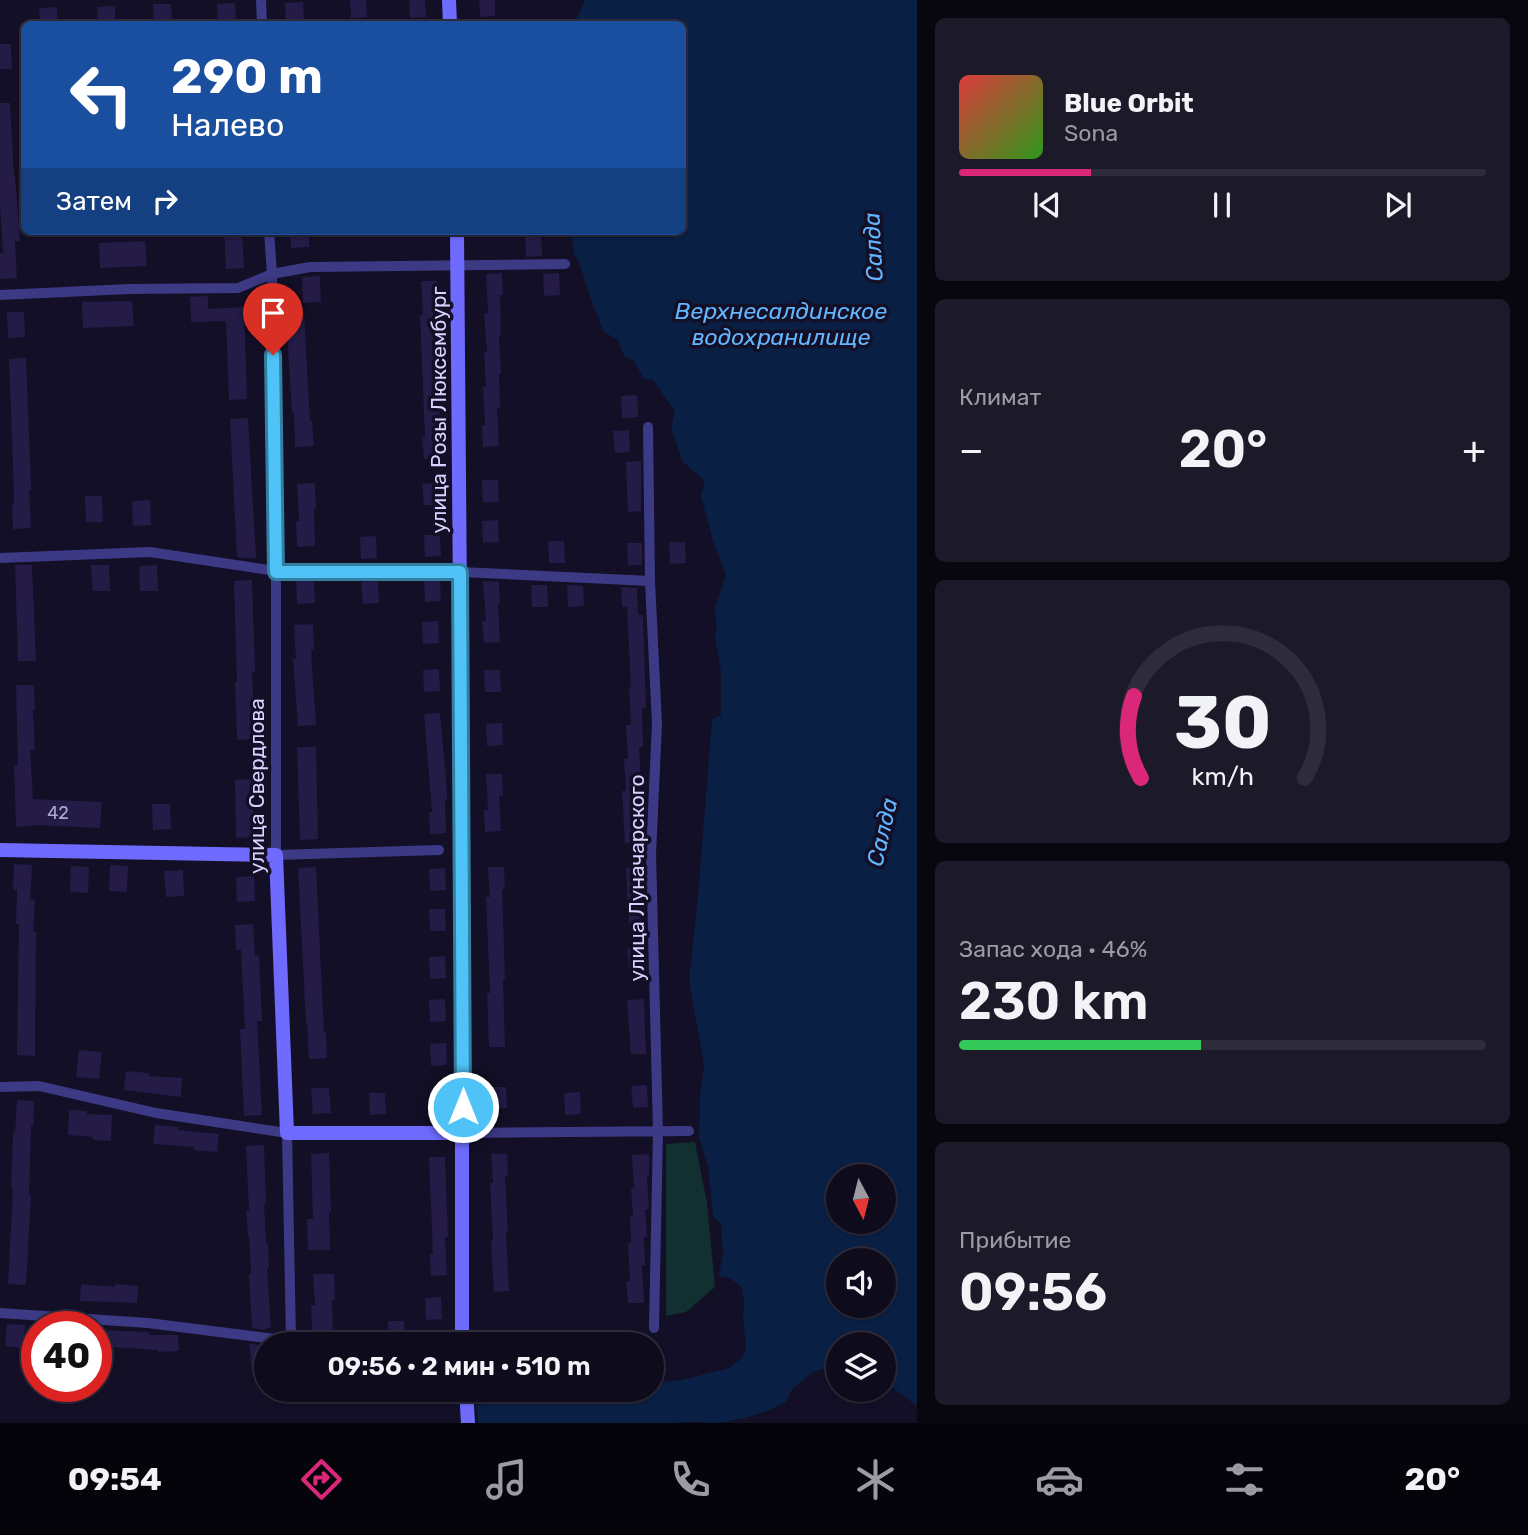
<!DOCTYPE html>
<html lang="ru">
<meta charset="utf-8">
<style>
:root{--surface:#0e0b1c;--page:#1c1929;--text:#f1f3f6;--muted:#9b9ba3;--line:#2e2b3b;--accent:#db2777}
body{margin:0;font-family:Rubik,sans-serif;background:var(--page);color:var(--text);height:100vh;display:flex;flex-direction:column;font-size:26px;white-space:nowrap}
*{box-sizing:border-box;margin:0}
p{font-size:23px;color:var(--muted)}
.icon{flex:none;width:38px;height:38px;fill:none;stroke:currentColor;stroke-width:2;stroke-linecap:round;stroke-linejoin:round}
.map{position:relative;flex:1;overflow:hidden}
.panel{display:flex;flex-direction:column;gap:18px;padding:18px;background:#08060f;width:611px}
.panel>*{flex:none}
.banner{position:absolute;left:21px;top:21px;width:665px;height:214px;border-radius:10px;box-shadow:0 2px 5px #0004,0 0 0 2px var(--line);background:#1a4fa0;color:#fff;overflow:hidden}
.needle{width:46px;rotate:173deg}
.buttons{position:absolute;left:826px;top:1164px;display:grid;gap:14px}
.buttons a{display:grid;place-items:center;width:70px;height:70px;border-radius:50%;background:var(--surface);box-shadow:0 2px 5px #0004,0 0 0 2px var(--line);font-size:35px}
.speed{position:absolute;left:21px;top:1311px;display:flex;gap:14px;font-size:35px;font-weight:700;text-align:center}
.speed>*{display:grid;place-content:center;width:91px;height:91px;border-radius:50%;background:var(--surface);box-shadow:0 2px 5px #0004,0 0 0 2px var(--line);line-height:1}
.speed .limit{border:10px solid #d22;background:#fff;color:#111}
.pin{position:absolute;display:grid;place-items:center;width:60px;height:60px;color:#fff;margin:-72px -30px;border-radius:50% 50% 50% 0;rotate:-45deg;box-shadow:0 0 7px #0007}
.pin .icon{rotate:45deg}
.me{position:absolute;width:77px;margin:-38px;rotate:0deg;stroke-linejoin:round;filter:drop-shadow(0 0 5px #0008)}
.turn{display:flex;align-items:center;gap:24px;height:147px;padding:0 35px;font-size:32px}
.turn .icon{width:91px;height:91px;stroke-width:2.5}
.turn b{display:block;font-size:49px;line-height:60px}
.then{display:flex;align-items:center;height:66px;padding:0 35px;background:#0003;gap:14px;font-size:26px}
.big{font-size:52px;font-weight:600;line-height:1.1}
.panel .tile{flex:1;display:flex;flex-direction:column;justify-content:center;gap:10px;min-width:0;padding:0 24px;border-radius:10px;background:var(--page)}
.panel .dial{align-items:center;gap:0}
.dial svg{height:182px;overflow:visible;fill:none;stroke:var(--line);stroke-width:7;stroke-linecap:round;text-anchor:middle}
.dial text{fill:var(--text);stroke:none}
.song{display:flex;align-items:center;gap:21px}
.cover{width:84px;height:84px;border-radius:10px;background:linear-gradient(135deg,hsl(0 70% 55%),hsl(110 70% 35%))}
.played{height:7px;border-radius:4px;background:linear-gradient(90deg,var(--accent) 25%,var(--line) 25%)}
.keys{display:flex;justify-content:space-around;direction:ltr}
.heat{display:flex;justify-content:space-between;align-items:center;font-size:38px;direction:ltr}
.charge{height:10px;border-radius:5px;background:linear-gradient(90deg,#34c759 46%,var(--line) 0)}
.trip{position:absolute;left:254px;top:1332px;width:410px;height:70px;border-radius:35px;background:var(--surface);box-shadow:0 2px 5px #0004,0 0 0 2px var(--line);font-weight:600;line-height:70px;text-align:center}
.tab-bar{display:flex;height:112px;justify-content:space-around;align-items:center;background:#06040b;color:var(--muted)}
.tab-bar .icon{width:49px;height:49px}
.tab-bar .selected{color:var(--accent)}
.tab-bar b{font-size:32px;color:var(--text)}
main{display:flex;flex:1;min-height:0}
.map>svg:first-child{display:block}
.green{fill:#12302f}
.water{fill:#0a1f44;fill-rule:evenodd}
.building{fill:#241b47}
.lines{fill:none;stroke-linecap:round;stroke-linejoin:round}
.street{stroke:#3d3a85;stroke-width:10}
.secondary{stroke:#6f6bff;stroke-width:14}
.route-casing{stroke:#337fa1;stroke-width:18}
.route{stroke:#4fc3f7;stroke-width:12}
.labels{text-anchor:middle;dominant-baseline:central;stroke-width:7;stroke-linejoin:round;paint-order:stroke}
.number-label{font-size:18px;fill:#aca6d1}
.street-label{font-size:21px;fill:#d9d4ff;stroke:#130f26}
.water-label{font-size:23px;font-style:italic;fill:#62b6ff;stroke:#130f26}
</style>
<main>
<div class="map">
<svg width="918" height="1423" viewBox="0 0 918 1423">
<rect width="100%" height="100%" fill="#130f26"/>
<!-- green -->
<path class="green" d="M695,1142L707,1203L715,1287L686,1312L666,1316V1144Z"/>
<!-- water -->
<path class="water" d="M585,0H917V1406L884,1381V1344H838V1367L827,1368L813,1372L792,1389L786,1402L767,1411L749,1417L719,1423L689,1422L675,1423H478L476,1405L488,1404L498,1396L547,1399L587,1395L611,1390H651V1383L681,1380L729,1368L743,1357L746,1347L743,1318L744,1301L742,1288L730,1278L719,1276L723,1254L721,1225L713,1215L708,1166L699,1138L700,1096L704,1065L689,980L698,897L712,719L721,715V671L715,637L717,625L714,610L726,575L713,541L701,496L705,481L682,461L671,427L675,411L653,380L644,379L634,361L624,356L618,340L604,332L593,305L580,265L574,254L571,231H682V24H574ZM838,1176H884V1222H838ZM838,1260H884V1306H838Z"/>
<!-- building -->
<path class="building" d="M350,0H366L367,17L351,18Z
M409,0H425L426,17L410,18Z
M479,0H495V16L480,17Z
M303,2L304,24H286L285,3Z
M235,3L236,24H218L217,4Z
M153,4H171L172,24H154Z
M115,6V24H98L97,7Z
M57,7L58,24H40L39,8Z
M0,44H11L12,69H0Z
M0,103H10L14,176H15L20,241H15L17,278L0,279V253H3L0,202Z
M224,231H242L244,268L226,269Z
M290,231H309V247L291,248Z
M541,234L542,256L526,257L525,235Z
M145,241L147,266L100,268L99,243Z
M502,273L503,295H500L501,335H499L501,374H499L500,408L497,409L499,446L483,447L482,425H485L483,387H486L484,352H487L484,314L488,313L486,274Z
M559,273L560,295L544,296L543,274Z
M320,276L321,302L303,303L302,277Z
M421,281H437L438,303H436L440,428H438L440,458L424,459L422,437H425L420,315H423Z
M208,296V309L244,307L247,399L229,400L226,321L191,322L190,297Z
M132,301L134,326L83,328L82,302Z
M7,312H24L25,337L8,338Z
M304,314L310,421H312L314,446L295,447L294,413H292L286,315Z
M26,358L30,459L31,490H29L31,528L13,529L12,503H14L13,465L9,359Z
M637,395L638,417L622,418L621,396Z
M248,418L256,558H246L237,557L230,419Z
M629,430L630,452L615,453L613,431Z
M641,461V511L628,512L626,462Z
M482,480H498L499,502H483Z
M315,483L316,509H314L315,546L297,547L296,521H299L297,484Z
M438,483L439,505H424L422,484Z
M85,496H102L103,522H86Z
M150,500L151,525L133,526L132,501Z
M498,520L499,542L483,543L482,521Z
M424,535H440L441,556L425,557Z
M376,536L377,558L361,559L360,537Z
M548,541H564L565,563H549Z
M669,542H685L686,563L670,564Z
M627,543H642V565H628Z
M15,565H32L36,661H18Z
M91,565H109L110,591H93Z
M157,565L158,591H140L139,566Z
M296,579H314L315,603L297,604Z
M252,580L255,672H252L255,739L237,740L235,682H237L234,581Z
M424,580H440L441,601L425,602Z
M378,581L379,603L363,604L361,582Z
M483,581L499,582L500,603H498L500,642L484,643L482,621H486Z
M531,585H547L548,607H532Z
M567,585L583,586L584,606L568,607Z
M621,587L637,588L638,615H643L646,708H642L643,747H639L641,781H638L641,842L625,843L622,791H626L624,759H628L626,725H631L629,687H631L627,607H622Z
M438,621L439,643L423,644L422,622Z
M313,624L314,649L311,650L316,725L298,726L293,659H296L294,625Z
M439,669L440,691L424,692L423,670Z
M484,670H500L501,692H485Z
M16,685H34L35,710H33L35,750H30L33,799L102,802L100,828L34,825L16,827L14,765H18Z
M440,713L446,778L447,800H445L446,833L430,834L429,812H432L424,714Z
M502,723L503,745L487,746L486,724Z
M297,747H316L318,839L300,840Z
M486,774H502L503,795L499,796L501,831L485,832L484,810H488Z
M253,779L254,837L236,838L235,780Z
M152,804H170L171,829L153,830Z
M14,864L32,865L30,899L35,900L33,932H36L35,1056L17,1055L19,924H16L17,890H13Z
M110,865L128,866L127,892L109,891Z
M71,866L89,867L88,893L70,892Z
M316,867L324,1033L326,1032L327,1058L309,1059L307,1023H306L298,868Z
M488,867H504L505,889H502L505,979H503L505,1047H489L487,993H490L486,897H490Z
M445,868L446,890L430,891L429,869Z
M626,868H642L645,923L629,924Z
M183,870L184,896L166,897L164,871Z
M254,876L255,901L237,902L236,877Z
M429,909H445L446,931H430Z
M253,924L255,956L259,955L262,1021H257L262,1115L244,1116L240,1029H245L241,950H236L235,925Z
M644,947L645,969L629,970L627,948Z
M445,956L446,978L430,979L429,957Z
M445,999L446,1021L430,1022L429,1000Z
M644,999L646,1054H631L627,1000Z
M446,1043L447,1065L431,1066L430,1044Z
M79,1050L102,1052L99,1079L76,1077Z
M126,1071L149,1073V1076L182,1078L181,1097L124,1090Z
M647,1085L648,1107L633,1108L631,1086Z
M489,1087H506L507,1108L491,1109Z
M311,1088H329L331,1113L313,1114Z
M430,1089H446L447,1111H431Z
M580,1092L581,1114L565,1115L564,1093Z
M369,1093H385L386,1114L370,1115Z
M17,1100L34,1101L33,1126H31L29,1195H31L26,1285L8,1284L13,1189H11L13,1133H15Z
M69,1110L87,1111V1114L112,1115L111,1141L93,1140V1137L68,1135Z
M155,1125L178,1127V1130L219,1134L217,1152L194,1150V1147L153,1144Z
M264,1145L266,1204H264L266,1243H268L269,1268H267L271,1328H266V1330L252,1328L249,1274H251L249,1236H248L246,1211H249L246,1146Z
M329,1153L331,1212H329L330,1250H308L307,1219H313L311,1154Z
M491,1154H507L508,1176H505L508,1233H506L509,1291L494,1292L491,1241H493L490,1183H493Z
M649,1154V1176H647L649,1209H645L647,1237H644L645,1265H642L644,1303H628L626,1281H630L628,1243H631L630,1216H633L631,1188H634L632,1155Z
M429,1157H445L447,1210L448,1237H445L447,1275L431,1276L430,1254H433Z
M313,1274H334L335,1300H332L333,1331H312L311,1305H315Z
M81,1284L115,1287V1284L138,1286L137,1303L80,1301Z
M441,1297L442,1319L426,1320L425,1298Z
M388,1321H404L405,1343H389Z
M7,1324L25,1325L23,1348L5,1346Z
M96,1330L149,1332L148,1335H178L179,1351L158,1352L157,1350L111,1347L110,1353H96Z
M250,1344L266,1346V1367L251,1368Z"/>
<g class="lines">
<!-- street -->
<path class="street" d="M261,0L262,24
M269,231L272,274L276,571V855L439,850
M0,295L129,289L238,288L272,274L310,267L565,264
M648,427L650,581L657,724L651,854L658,1131L654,1328
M0,558L150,552L276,571L460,572L650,581
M0,1087L39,1086L156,1113L287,1133L291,1341L148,1323L0,1313
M463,1133L689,1131"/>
<!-- secondary -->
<path class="secondary" d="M449,0L450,24
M457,231L462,849V1344
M0,850L276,855L287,1133H463
M466,1390L468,1423"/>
</g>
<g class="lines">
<!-- route casing -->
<g class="route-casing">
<path id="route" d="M273,355L276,572H460L463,1107"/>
</g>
<!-- route -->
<use href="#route" class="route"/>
</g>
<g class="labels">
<!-- number labels -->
<g class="number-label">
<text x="58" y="813">42</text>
</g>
<!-- street labels -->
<g class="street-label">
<text transform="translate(438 410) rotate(-90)">улица Розы Люксембург</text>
<text transform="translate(256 786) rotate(-90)">улица Свердлова</text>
<text transform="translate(636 878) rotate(-90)">улица Луначарского</text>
</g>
<!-- water labels -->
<g class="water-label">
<text transform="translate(873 247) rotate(-93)">Салда</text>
<text x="781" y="311">Верхнесалдинское<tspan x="781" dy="26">водохранилище</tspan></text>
<text transform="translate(882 832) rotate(-77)">Салда</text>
</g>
</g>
</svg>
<div class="buttons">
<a><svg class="needle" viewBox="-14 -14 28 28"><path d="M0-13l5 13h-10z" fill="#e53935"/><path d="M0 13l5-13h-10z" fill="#9b9ba3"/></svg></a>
<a><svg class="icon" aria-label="sound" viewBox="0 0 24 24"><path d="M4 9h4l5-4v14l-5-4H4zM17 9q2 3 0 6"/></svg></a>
<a><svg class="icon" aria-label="layers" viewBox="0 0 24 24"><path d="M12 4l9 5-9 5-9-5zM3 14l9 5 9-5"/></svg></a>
</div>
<div class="speed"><div class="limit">40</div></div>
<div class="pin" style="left:273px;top:355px;background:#d93025"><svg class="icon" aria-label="arrive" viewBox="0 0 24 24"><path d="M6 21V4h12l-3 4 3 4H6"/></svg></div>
<svg class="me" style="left:463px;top:1107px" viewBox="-20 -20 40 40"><circle r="17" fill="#4fc3f7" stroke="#fff" stroke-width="3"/><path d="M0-11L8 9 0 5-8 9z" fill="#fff"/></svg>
<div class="trip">09:56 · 2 мин · 510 m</div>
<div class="banner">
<div class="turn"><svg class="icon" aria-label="left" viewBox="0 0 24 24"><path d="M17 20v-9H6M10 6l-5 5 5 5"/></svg><div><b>290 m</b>Налево</div></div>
<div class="then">Затем<svg class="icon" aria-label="right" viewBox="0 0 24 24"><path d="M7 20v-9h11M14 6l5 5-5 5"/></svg></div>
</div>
</div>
<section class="panel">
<div class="tile">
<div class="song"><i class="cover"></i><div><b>Blue Orbit</b><p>Sona</p></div></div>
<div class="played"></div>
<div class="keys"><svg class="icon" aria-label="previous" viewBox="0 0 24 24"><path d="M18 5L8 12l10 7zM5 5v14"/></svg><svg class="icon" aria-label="pause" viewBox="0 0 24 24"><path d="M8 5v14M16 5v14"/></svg><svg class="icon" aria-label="next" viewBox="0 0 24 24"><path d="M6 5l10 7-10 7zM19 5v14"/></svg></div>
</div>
<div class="tile"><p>Климат</p>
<div class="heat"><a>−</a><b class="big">20°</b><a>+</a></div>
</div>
<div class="tile dial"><svg viewBox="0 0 100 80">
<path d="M14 69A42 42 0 1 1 86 69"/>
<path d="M14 69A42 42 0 0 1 11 33" stroke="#db2777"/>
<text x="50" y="56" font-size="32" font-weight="700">30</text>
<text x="50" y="72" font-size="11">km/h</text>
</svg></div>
<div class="tile"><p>Запас хода · 46%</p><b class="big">230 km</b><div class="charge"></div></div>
<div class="tile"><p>Прибытие</p><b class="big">09:56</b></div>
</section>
</main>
<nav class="tab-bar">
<b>09:54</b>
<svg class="icon selected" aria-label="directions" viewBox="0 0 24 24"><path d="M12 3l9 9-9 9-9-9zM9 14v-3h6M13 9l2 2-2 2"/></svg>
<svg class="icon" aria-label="music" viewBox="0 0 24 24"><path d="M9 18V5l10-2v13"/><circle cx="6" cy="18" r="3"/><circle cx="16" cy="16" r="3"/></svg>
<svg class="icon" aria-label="phone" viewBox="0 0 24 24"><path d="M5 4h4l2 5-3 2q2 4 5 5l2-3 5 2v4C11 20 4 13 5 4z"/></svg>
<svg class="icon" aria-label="climate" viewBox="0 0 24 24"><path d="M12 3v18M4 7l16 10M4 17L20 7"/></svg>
<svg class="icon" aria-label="car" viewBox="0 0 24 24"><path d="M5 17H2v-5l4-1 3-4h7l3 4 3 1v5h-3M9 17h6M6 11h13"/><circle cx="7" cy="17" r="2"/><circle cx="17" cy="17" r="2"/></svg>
<svg class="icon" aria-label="filters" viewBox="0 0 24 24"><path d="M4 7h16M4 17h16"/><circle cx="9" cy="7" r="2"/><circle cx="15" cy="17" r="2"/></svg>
<b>20°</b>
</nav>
